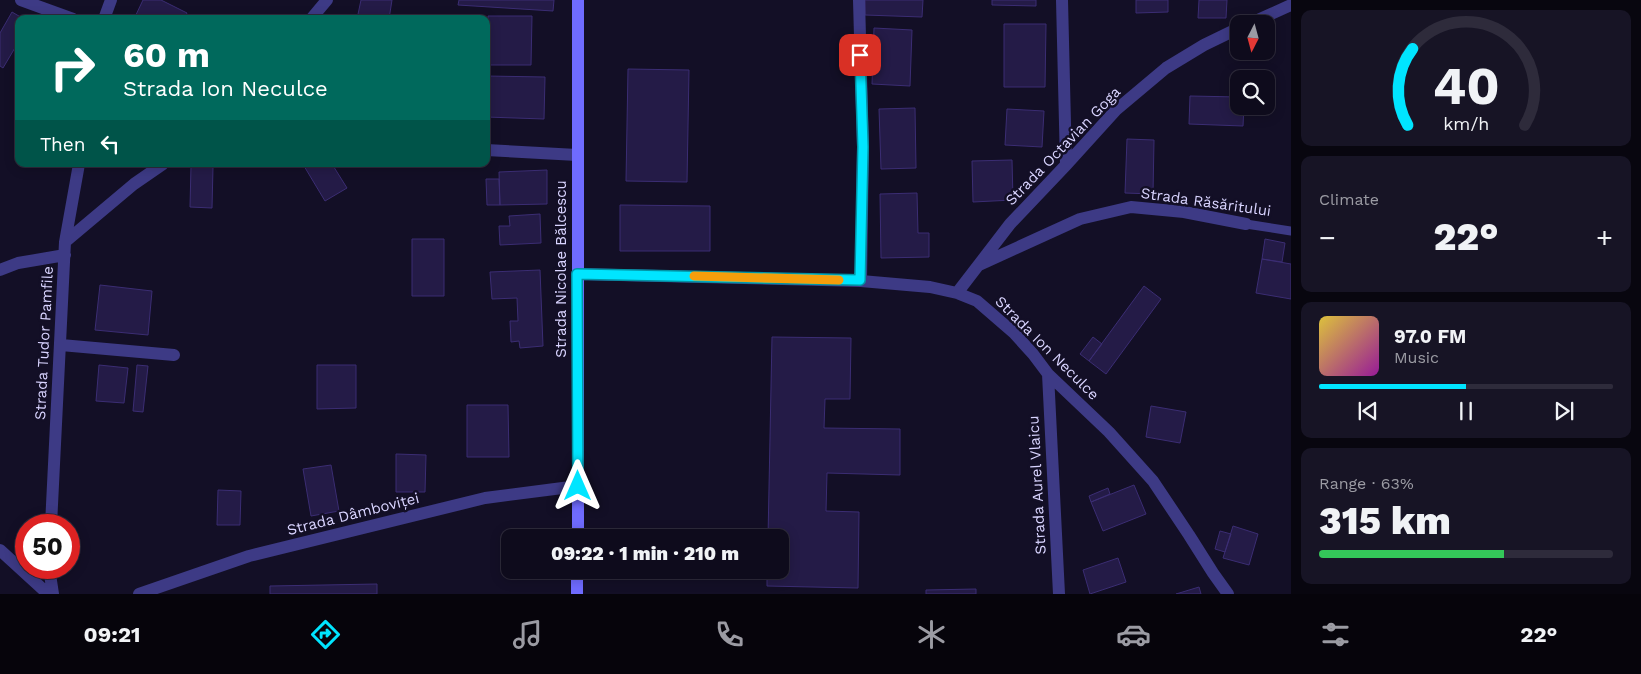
<!DOCTYPE html>
<meta charset="utf-8">
<style>
:root{--surface:#0e0b1c;--page:#171425;--text:#f1f3f6;--muted:#9b9ba3;--line:#2e2b3b;--accent:#00e5ff}
body{margin:0;font-family:"Work Sans",sans-serif;background:var(--page);color:var(--text);height:100vh;display:flex;flex-direction:column;font-size:19px;white-space:nowrap}
*{box-sizing:border-box;margin:0}
p{font-size:16px;color:var(--muted)}
.icon{flex:none;width:28px;height:28px;fill:none;stroke:currentColor;stroke-width:2;stroke-linecap:round;stroke-linejoin:round}
.map{position:relative;flex:1;overflow:hidden}
.panel{display:flex;flex-direction:column;gap:10px;padding:10px;background:#08060f;width:350px}
.panel>*{flex:none}
.top-card{position:absolute;left:15px;top:15px;width:475px;height:152px;border-radius:10px;box-shadow:0 2px 12px #0003,0 0 0 1px var(--line);background:#00695c;color:#fff;overflow:hidden}
.needle{width:32px;rotate:186deg}
.tools{position:absolute;left:1230px;top:15px;display:grid;gap:10px}
.tools a{display:grid;place-items:center;width:45px;height:45px;border-radius:10px;background:var(--surface);box-shadow:0 2px 12px #0003,0 0 0 1px var(--line);font-size:25px}
.speed{position:absolute;left:15px;top:514px;display:flex;gap:10px;font-size:25px;font-weight:700;text-align:center}
.speed>*{display:grid;place-content:center;width:65px;height:65px;border-radius:50%;background:var(--surface);box-shadow:0 2px 12px #0003,0 0 0 1px var(--line);line-height:1}
.speed .limit{border:8px solid #d22;background:#fff;color:#111}
.pin{position:absolute;display:grid;place-items:center;width:42px;height:42px;color:#fff;margin:-21px;border-radius:10px;box-shadow:0 2px 8px #0006}
.me{position:absolute;width:55px;margin:-28px;rotate:0deg;stroke-linejoin:round;filter:drop-shadow(0 0 4px #0008)}
.turn{display:flex;align-items:center;gap:18px;height:105px;padding:0 25px;font-size:22px}
.turn .icon{width:65px;height:65px;stroke-width:2.5}
.turn b{display:block;font-size:35px;line-height:42px}
.then{display:flex;align-items:center;height:48px;padding:0 25px;background:#0003;gap:10px;font-size:19px}
.big{font-size:38px;font-weight:800;line-height:1.1}
.panel .widget{flex:1;display:flex;flex-direction:column;justify-content:center;gap:8px;min-width:0;padding:0 18px;border-radius:10px;background:var(--page)}
.panel .dial{align-items:center;gap:0}
.dial svg{height:130px;overflow:visible;fill:none;stroke:var(--line);stroke-width:7;stroke-linecap:round;text-anchor:middle}
.dial text{fill:var(--text);stroke:none}
.song{display:flex;align-items:center;gap:15px}
.cover{width:60px;height:60px;border-radius:8px;background:linear-gradient(135deg,hsl(50 70% 55%),hsl(300 70% 35%))}
.played{height:5px;border-radius:2px;background:linear-gradient(90deg,var(--accent) 50%,var(--line) 50%)}
.keys{display:flex;justify-content:space-around;direction:ltr}
.heat{display:flex;justify-content:space-between;align-items:center;font-size:28px;direction:ltr}
.charge{height:8px;border-radius:4px;background:linear-gradient(90deg,#34c759 63%,var(--line) 0)}
.trip{position:absolute;left:501px;top:529px;width:288px;height:50px;border-radius:10px;background:var(--surface);box-shadow:0 2px 12px #0003,0 0 0 1px var(--line);font-weight:800;line-height:50px;text-align:center}
.menu{display:flex;height:80px;justify-content:space-around;align-items:center;background:#06040b;color:var(--muted)}
.menu .icon{width:35px;height:35px}
.menu .current{color:var(--accent)}
.menu b{font-size:22px;color:var(--text)}
main{display:flex;flex:1;min-height:0}
.map>svg:first-child{display:block}
.building{fill:#241b47;stroke:#3b2d73}
.lines{fill:none;stroke-linecap:round;stroke-linejoin:round}
.lane{stroke:#3d3a85;stroke-width:9}
.street{stroke:#3d3a85;stroke-width:12}
.secondary{stroke:#6f6bff;stroke-width:12}
.route-casing{stroke:#0095a6;stroke-width:12}
.route{stroke:#00e5ff;stroke-width:9}
.slow{stroke:#f59e0b;stroke-width:9}
.labels{text-anchor:middle;dominant-baseline:central;stroke-width:5;stroke-linejoin:round;paint-order:stroke}
.street-label{font-size:15px;fill:#d9d4ff;stroke:#130f26}
</style>
<main>
<div class="map">
<svg width="1291" height="594" viewBox="0 0 1291 594">
<rect width="100%" height="100%" fill="#130f26"/>
<!-- building -->
<path class="building" d="M143,0H161L187,13L184,19H134Z
M361,0H392L389,19H357Z
M459,0H554L553,11L458,5Z
M865,0H923L922,17L865,15Z
M992,0H1036V6L992,5Z
M1136,0H1168V12L1136,13Z
M1199,0H1227L1226,18H1198Z
M12,12L24,19H19V41L3,68L0,66V33Z
M488,16H532L531,65H488Z
M1004,24H1046L1045,87H1004Z
M874,28L912,30L910,86L872,84Z
M628,69L689,70L687,182L626,181Z
M486,76L545,77L544,119L486,117Z
M1190,96L1239,97V106H1244L1243,126L1189,124Z
M915,108L916,168L881,169L879,109Z
M1007,109L1044,111L1042,147L1005,145Z
M1127,139L1154,140L1153,194L1125,193Z
M1012,160L1013,200L973,202L972,161Z
M307,164H332L347,188L325,201L304,166Z
M191,166L213,167L212,208L190,207Z
M547,170V204L500,205L499,172Z
M486,179H499L500,205H487Z
M917,193L918,233H929V257L881,258L880,194Z
M620,205L710,206V251H620Z
M540,214L541,243L500,245L499,226H510L509,216Z
M412,239H444V296H412Z
M1265,239L1285,243L1282,262L1262,259Z
M1262,259L1291,264V299L1256,293Z
M540,270L543,346L520,348L519,341L511,342L510,321H518L517,298L492,299L490,272Z
M100,285L152,291L148,335L95,330Z
M1144,286L1161,299L1106,374L1089,361Z
M772,337L851,338L850,399H825L824,428L900,429V475L827,473L826,511L859,512L858,588L767,586V570H780V538H768Z
M1093,337L1102,344L1089,361L1080,354Z
M99,365L128,368L124,403L96,401Z
M137,365L148,366L143,412L133,411Z
M317,365H356V408L317,409Z
M467,405H508L509,457H467Z
M1151,406L1186,412L1180,443L1146,437Z
M396,454L426,455L425,492H396Z
M331,465L339,511L311,516L303,469Z
M1134,485L1146,514L1103,531L1091,502Z
M1108,488L1110,494L1091,502L1089,496Z
M218,490L241,491L240,525H217Z
M1233,526L1258,534L1249,565L1223,558Z
M1220,531L1231,534L1225,552L1215,549Z
M1118,558L1126,582L1090,594L1083,570Z
M377,584V594H270V586Z
M1199,587L1201,594H1176Z
M976,589V594H926V590Z"/>
<g class="lines">
<!-- lane -->
<path class="lane" d="M1246,224L1291,231"/>
<!-- street -->
<path class="street" d="M21,0L73,19
M859,0L863,147L861,281
M1062,0L1066,165
M104,19L111,0
M311,19L327,0
M1249,24L1291,5
M486,150L577,155
M65,242L134,184L163,164
M979,265L1080,219L1131,207L1184,212L1246,224
M0,270L18,263L65,255
M577,274L861,281L930,287L957,293L977,301L1014,333L1033,354L1048,374L1109,432L1153,481L1189,535L1213,573L1228,594
M957,293L1010,224L1066,165L1116,110L1166,68L1204,45L1239,28
M61,345L174,355
M1048,374L1059,594
M51,525L65,242L79,164
M0,550L48,594
M49,568L53,594
M139,594L249,556L485,498L578,486"/>
<!-- secondary -->
<path class="secondary" d="M578,0V538
M577,594V570"/>
</g>
<g class="lines">
<!-- route casing -->
<g class="route-casing">
<path id="route" d="M578,486L577,274L860,280L863,147L860,55"/>
</g>
<!-- route -->
<use href="#route" class="route"/>
<!-- slow -->
<path class="slow" d="M694,276L839,280"/>
</g>
<g class="labels">
<!-- street labels -->
<g class="street-label">
<text transform="translate(1063 146) rotate(-46)">Strada Octavian Goga</text>
<text transform="translate(1206 202) rotate(8)">Strada Răsăritului</text>
<text transform="translate(561 269) rotate(-90)">Strada Nicolae Bălcescu</text>
<text transform="translate(44 343) rotate(-87)">Strada Tudor Pamfile</text>
<text transform="translate(1047 348) rotate(45)">Strada Ion Neculce</text>
<text transform="translate(1037 485) rotate(-93)">Strada Aurel Vlaicu</text>
<text transform="translate(353 514) rotate(-14)">Strada Dâmboviței</text>
</g>
</g>
</svg>
<div class="tools">
<a><svg class="needle" viewBox="-14 -14 28 28"><path d="M0-13l5 13h-10z" fill="#e53935"/><path d="M0 13l5-13h-10z" fill="#9b9ba3"/></svg></a>
<a><svg class="icon" aria-label="search" viewBox="0 0 24 24"><circle cx="10" cy="10" r="6"/><path d="M15 15l6 6"/></svg></a>
</div>
<div class="speed"><div class="limit">50</div></div>
<div class="pin" style="left:860px;top:55px;background:#d93025"><svg class="icon" aria-label="arrive" viewBox="0 0 24 24"><path d="M6 21V4h12l-3 4 3 4H6"/></svg></div>
<svg class="me" style="left:578px;top:486px" viewBox="-20 -20 40 40"><path d="M0-17L14 15 0 8-14 15z" fill="#00e5ff" stroke="#fff" stroke-width="4"/></svg>
<div class="trip">09:22 · 1 min · 210 m</div>
<div class="top-card">
<div class="turn"><svg class="icon" aria-label="right" viewBox="0 0 24 24"><path d="M7 20v-9h11M14 6l5 5-5 5"/></svg><div><b>60 m</b>Strada Ion Neculce</div></div>
<div class="then">Then<svg class="icon" aria-label="left" viewBox="0 0 24 24"><path d="M17 20v-9H6M10 6l-5 5 5 5"/></svg></div>
</div>
</div>
<section class="panel">
<div class="widget dial"><svg viewBox="0 0 100 80">
<path d="M14 69A42 42 0 1 1 86 69"/>
<path d="M14 69A42 42 0 0 1 17 22" stroke="#00e5ff"/>
<text x="50" y="56" font-size="32" font-weight="700">40</text>
<text x="50" y="72" font-size="11">km/h</text>
</svg></div>
<div class="widget"><p>Climate</p>
<div class="heat"><a>−</a><b class="big">22°</b><a>+</a></div>
</div>
<div class="widget">
<div class="song"><i class="cover"></i><div><b>97.0 FM</b><p>Music</p></div></div>
<div class="played"></div>
<div class="keys"><svg class="icon" aria-label="previous" viewBox="0 0 24 24"><path d="M18 5L8 12l10 7zM5 5v14"/></svg><svg class="icon" aria-label="pause" viewBox="0 0 24 24"><path d="M8 5v14M16 5v14"/></svg><svg class="icon" aria-label="next" viewBox="0 0 24 24"><path d="M6 5l10 7-10 7zM19 5v14"/></svg></div>
</div>
<div class="widget"><p>Range · 63%</p><b class="big">315 km</b><div class="charge"></div></div>
</section>
</main>
<nav class="menu">
<b>09:21</b>
<svg class="icon current" aria-label="directions" viewBox="0 0 24 24"><path d="M12 3l9 9-9 9-9-9zM9 14v-3h6M13 9l2 2-2 2"/></svg>
<svg class="icon" aria-label="music" viewBox="0 0 24 24"><path d="M9 18V5l10-2v13"/><circle cx="6" cy="18" r="3"/><circle cx="16" cy="16" r="3"/></svg>
<svg class="icon" aria-label="phone" viewBox="0 0 24 24"><path d="M5 4h4l2 5-3 2q2 4 5 5l2-3 5 2v4C11 20 4 13 5 4z"/></svg>
<svg class="icon" aria-label="climate" viewBox="0 0 24 24"><path d="M12 3v18M4 7l16 10M4 17L20 7"/></svg>
<svg class="icon" aria-label="car" viewBox="0 0 24 24"><path d="M5 17H2v-5l4-1 3-4h7l3 4 3 1v5h-3M9 17h6M6 11h13"/><circle cx="7" cy="17" r="2"/><circle cx="17" cy="17" r="2"/></svg>
<svg class="icon" aria-label="filters" viewBox="0 0 24 24"><path d="M4 7h16M4 17h16"/><circle cx="9" cy="7" r="2"/><circle cx="15" cy="17" r="2"/></svg>
<b>22°</b>
</nav>
